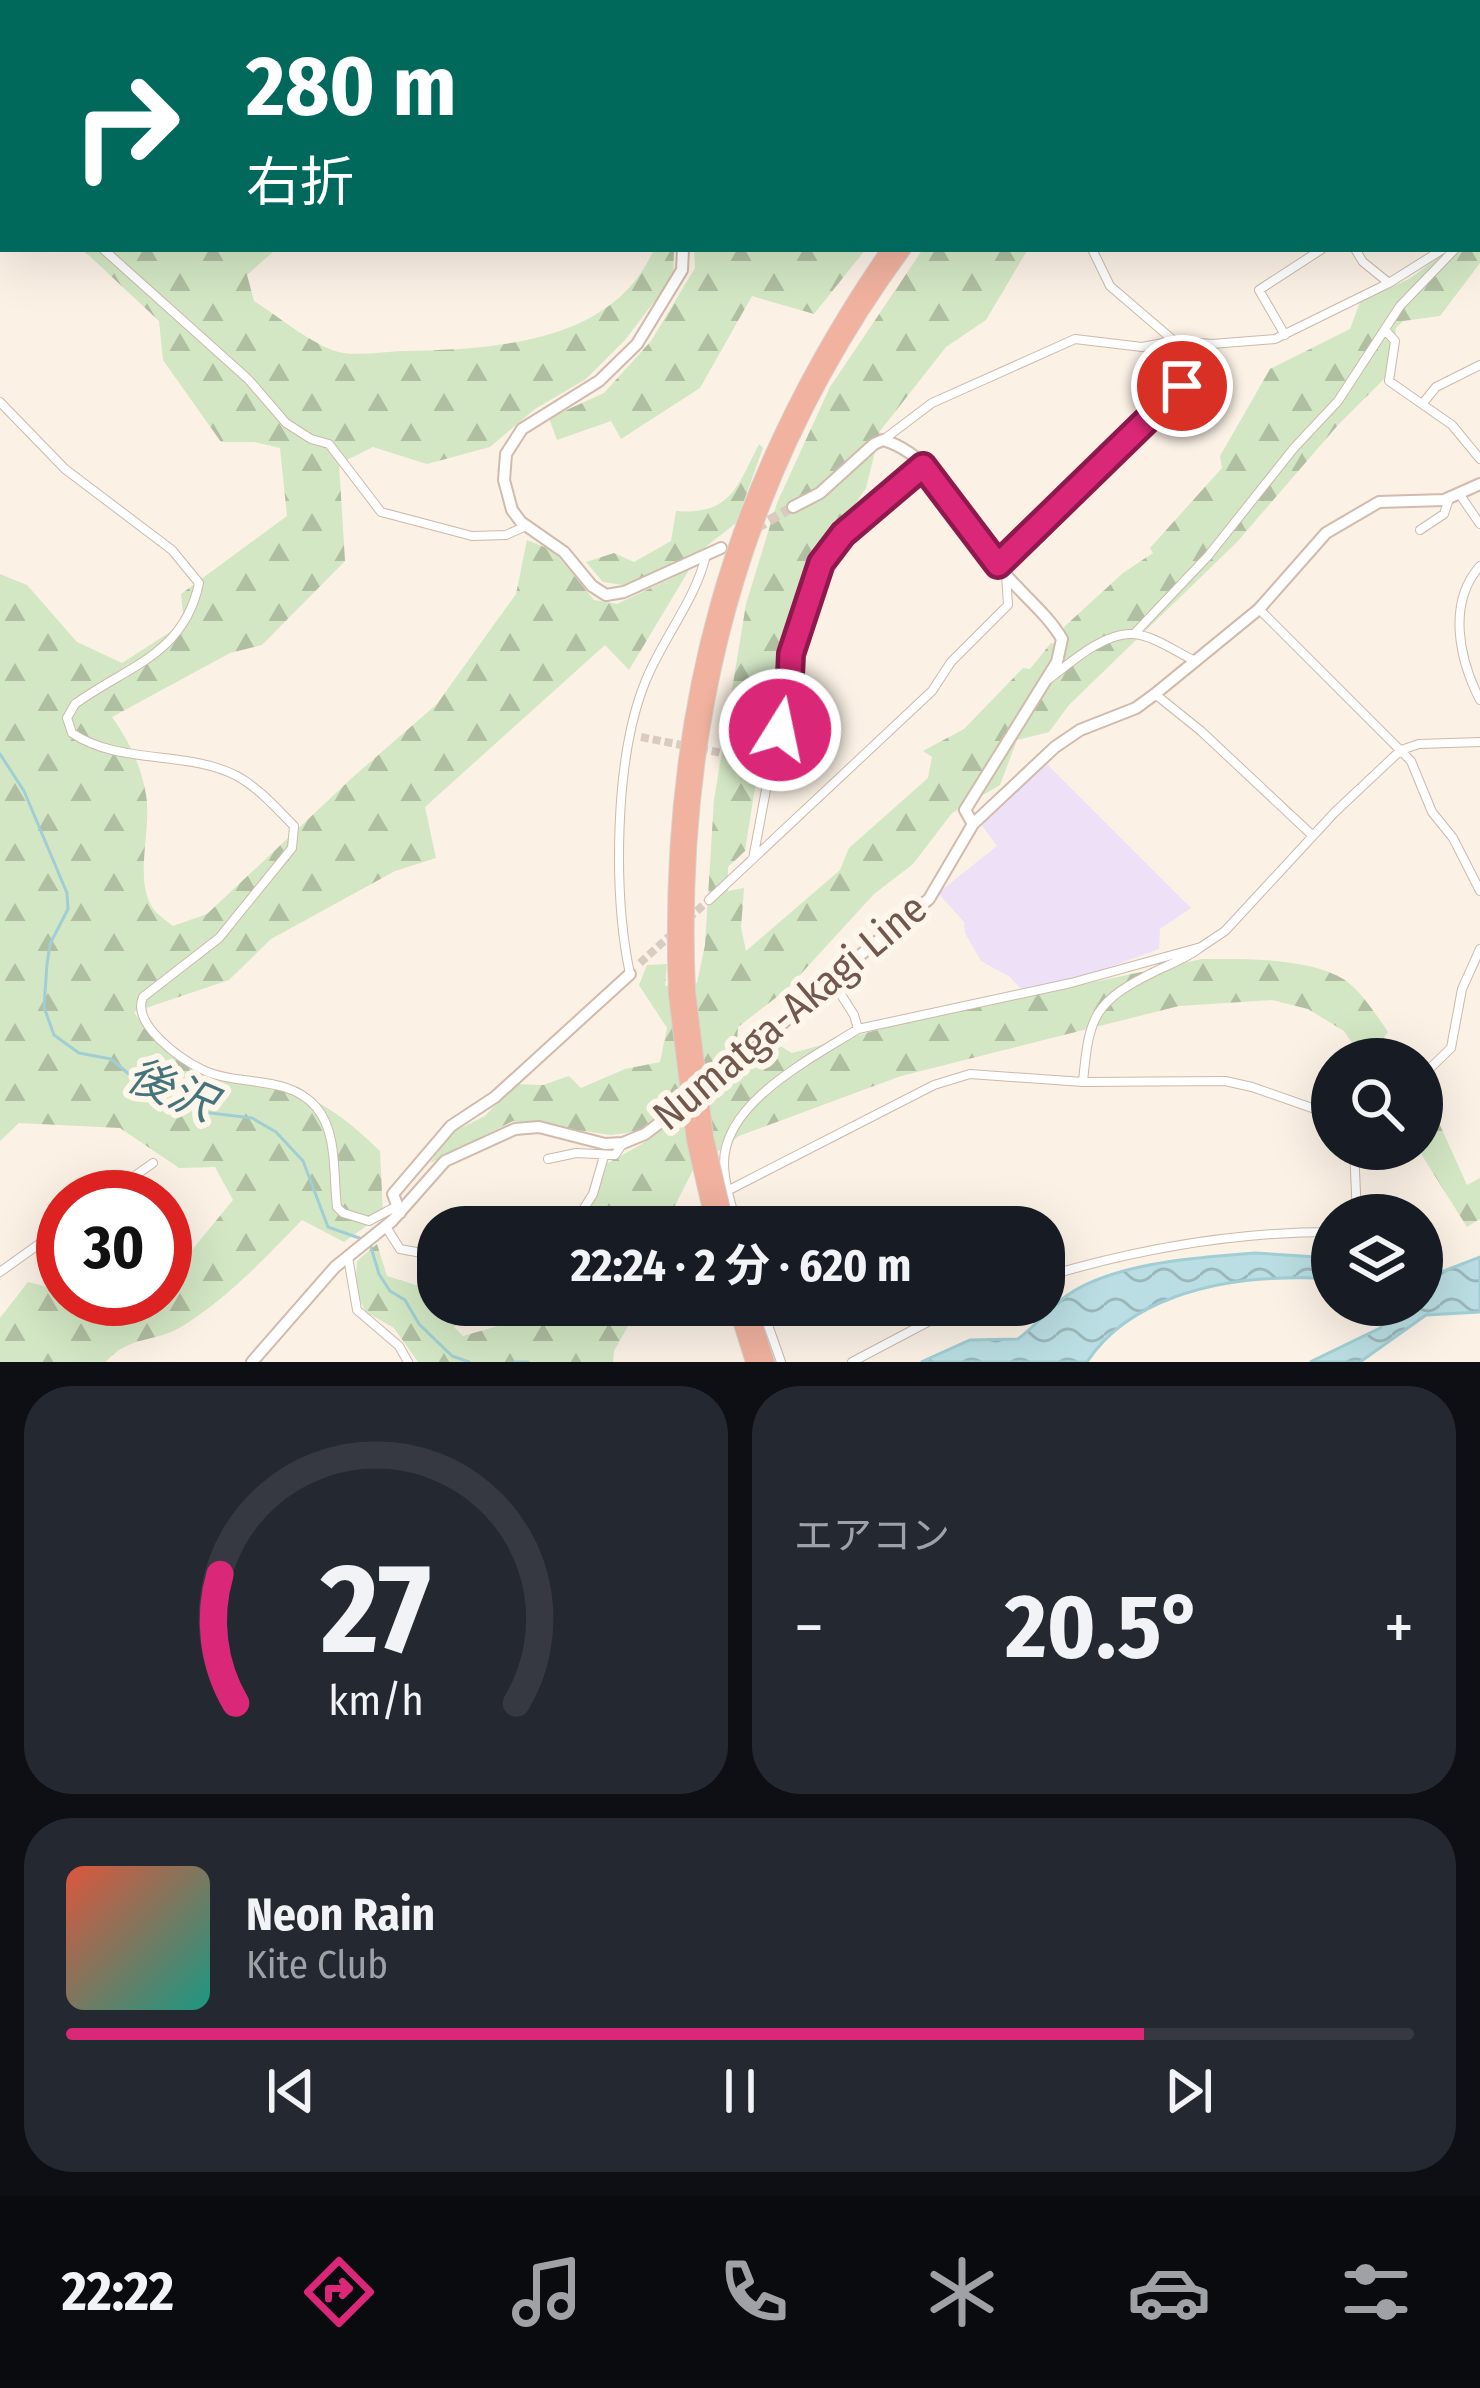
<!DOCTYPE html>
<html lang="ja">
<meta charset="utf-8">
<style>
:root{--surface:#171b24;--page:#242831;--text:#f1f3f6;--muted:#9ea1a6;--line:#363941;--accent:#db2777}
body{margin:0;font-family:"Fira Sans Condensed","Noto Sans JP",sans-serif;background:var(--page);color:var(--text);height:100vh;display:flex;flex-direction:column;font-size:45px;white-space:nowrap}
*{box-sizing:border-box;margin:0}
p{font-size:39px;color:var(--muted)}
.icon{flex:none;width:66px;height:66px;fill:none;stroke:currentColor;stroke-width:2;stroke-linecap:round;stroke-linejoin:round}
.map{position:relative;height:1362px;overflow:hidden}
.side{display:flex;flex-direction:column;gap:24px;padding:24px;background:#0d0f14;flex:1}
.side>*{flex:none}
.banner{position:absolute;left:0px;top:0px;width:1482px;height:252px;box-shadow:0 12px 48px #0002;background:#00695c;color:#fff;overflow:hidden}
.controls{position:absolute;left:1311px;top:1038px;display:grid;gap:24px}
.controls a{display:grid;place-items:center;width:132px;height:132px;border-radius:50%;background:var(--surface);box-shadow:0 12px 48px #0002;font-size:60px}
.speed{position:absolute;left:36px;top:1170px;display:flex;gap:24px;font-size:60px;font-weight:700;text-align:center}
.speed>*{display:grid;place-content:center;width:156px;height:156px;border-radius:50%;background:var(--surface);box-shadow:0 12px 48px #0002;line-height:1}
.speed .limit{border:18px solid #d22;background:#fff;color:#111}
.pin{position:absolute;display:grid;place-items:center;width:102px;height:102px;color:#fff;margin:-51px;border:6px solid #fff;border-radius:50%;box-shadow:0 3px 12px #0007}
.me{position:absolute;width:132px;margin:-66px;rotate:10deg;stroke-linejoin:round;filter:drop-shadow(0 0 9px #0008)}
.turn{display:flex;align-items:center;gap:42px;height:252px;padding:0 48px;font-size:54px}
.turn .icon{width:156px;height:156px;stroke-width:2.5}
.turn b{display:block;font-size:84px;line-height:102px}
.big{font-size:90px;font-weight:700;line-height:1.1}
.side .widget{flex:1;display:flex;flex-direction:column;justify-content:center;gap:18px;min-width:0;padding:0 42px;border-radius:48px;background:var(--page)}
.side .dial{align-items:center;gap:0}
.dial svg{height:312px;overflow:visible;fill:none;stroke:var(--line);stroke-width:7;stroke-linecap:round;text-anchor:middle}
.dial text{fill:var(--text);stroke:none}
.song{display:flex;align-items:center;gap:36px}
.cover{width:144px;height:144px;border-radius:18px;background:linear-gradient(135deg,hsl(10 70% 55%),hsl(170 70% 35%))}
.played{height:12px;border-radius:6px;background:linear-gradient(90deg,var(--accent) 80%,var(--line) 80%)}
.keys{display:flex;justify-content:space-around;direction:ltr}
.heat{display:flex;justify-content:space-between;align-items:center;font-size:66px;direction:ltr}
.side .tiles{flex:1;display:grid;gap:24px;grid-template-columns:1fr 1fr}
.widget:last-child{grid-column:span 2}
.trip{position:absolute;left:417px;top:1206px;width:648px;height:120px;border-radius:48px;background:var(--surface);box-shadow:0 12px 48px #0002;font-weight:700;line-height:120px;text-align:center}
.tabs{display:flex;height:192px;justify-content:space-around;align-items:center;background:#090b0e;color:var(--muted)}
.tabs .icon{width:84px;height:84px}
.tabs .active{color:var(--accent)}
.tabs b{font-size:54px;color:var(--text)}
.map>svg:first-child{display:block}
.education{fill:#eee1f7}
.forest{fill:url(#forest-firs)}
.water{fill:url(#water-waves);stroke:#a1ced4;stroke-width:3}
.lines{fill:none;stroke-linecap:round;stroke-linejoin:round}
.stream{stroke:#a1ced4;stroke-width:3}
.street-tunnel{stroke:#d9cbbf;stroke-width:8;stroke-dasharray:8 4;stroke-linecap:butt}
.secondary-tunnel{stroke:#d9cbbf;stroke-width:10;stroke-dasharray:10 5;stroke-linecap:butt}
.street-casing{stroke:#ccb9ac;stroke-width:10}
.secondary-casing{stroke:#d0bbac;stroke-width:14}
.highway-casing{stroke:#d8d0cd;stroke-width:16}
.street{stroke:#fff;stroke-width:8}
.secondary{stroke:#fff;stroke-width:10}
.highway{stroke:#f1b29f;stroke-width:14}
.highway-bridge-casing{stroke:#d8d0cd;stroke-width:16;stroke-linecap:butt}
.highway-bridge{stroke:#f1b29f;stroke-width:14}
.route-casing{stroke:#8e194d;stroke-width:30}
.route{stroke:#db2777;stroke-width:21}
.labels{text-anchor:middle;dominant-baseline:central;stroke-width:12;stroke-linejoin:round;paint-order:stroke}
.street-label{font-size:42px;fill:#72584c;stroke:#fef6ea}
.water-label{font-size:45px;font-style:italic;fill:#44757d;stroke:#fef6ea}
</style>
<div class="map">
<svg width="1480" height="1362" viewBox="0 0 1480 1362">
<defs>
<pattern id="forest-firs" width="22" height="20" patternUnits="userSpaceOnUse" patternTransform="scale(3)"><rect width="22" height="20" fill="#d3e7c4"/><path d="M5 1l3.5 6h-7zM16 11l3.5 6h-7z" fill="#b0bea1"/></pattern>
<pattern id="water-waves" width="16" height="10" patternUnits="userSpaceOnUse" patternTransform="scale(3)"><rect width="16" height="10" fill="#badee3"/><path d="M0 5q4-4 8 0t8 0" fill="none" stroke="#9cb7ba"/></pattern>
</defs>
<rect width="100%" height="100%" fill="#fbf1e5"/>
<!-- education -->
<path class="education" d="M1046,763L1191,908L1160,929L1159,949L1099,971L1022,990L1010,977L981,961L965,933L964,922L938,893L997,846L980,823Z"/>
<!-- forest -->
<path class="forest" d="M1480,118V263L1440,316L1403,321L1396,328L1392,371L1338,425L1237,542L1069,705L1049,732L1017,740L1000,785L952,813L913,864L874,894L787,989L738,1027L736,1059L641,1131L611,1135L513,1121L430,1163L451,1133L485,1116L515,1084L543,1085L569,1076L581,1088L625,1069L660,1062L667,1028L639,985L647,965L667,964L665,986L697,983L705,945L714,800L746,604L777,503L830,387L923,249H1028L986,320L946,347L880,431L866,488L805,579L754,794L745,851L728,867V891L744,888L741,928L746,951L840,870L849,848L928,778L932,757L923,751L964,729L1023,668L1030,669L1051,643L1055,644L1065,626L1123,573L1153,553L1150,548L1222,468L1220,456L1270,369L1350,329L1360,302L1411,278L1449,249H1479Z
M82,249H276L247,275L254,301C279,317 305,339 332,350C351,358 384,351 405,351C492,349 614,344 654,249L674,251L673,277L625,340L586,379L535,409L490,447L427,464L373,447L339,464L345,561L262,645L230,653L112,717C129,741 141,765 146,795C152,829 134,878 152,907C156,914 167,921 173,926L207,914L353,777L437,704L516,594L527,540L554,551L594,600L617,604L689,570L629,670L605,645L425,807L436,858L395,871L271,939L229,980L134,1012C177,1079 219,1071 287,1090C325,1101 352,1124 380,1151L383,1214L344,1242L302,1220C264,1259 228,1298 181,1327C154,1343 129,1335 106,1362H0V1318L28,1282L63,1291V1299H165V1272L182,1262L233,1200L215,1167L179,1168L120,1128L19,1123L0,1141V574L27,585L77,642L122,663L184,623L181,594L287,516L280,448L254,442H221L163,360L159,321Z
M694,249H866L814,314L752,296L700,388L621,439L611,421L557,440L549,418L604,393L651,341L695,268Z
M759,444L763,448L736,523L694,556L623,585L603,582L586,562L614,553L634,562L671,541L676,511C731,515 737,487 759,444Z
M1202,959C1243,959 1309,957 1345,980C1361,991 1377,1016 1388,1032L1383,1039L1397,1059H1363L1344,1031L1308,1009L1272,1000L1179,1006L901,1076L739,1136L693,1170L664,1227H575L598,1188L606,1164L642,1144L775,1043L792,1053L903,1023Z
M1435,1114L1467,1185L1480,1178V1219L1467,1227L1418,1149H1422Z
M377,1244L387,1276L438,1292V1305H452L460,1322L454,1327L463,1336L505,1324L526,1305H640L614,1351L613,1362H418L394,1328L366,1312L355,1291L357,1261Z"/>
<!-- water -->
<path class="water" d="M1255,1253L1332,1258V1282C1317,1276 1302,1278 1286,1278C1215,1279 1128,1299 1087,1362H921L970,1340L1018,1339C1034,1327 1046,1312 1061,1300C1106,1263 1199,1257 1255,1253Z
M1480,1257V1312L1426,1315L1360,1362H1310L1380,1328L1393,1309L1386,1305H1422V1272L1444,1271Z"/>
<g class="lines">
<!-- stream -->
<path class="stream" d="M1479,204H1480
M0,754L24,791L67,893L68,909L50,944L47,964L44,1007L54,1035L79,1053L111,1059L130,1075L175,1086L202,1112L252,1118L276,1132L303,1161L328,1227L362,1239
M669,1227L670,1225
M370,1244L379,1274L390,1291L405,1300L419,1324L452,1356L469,1362
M515,1362H528"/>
<!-- street-tunnel -->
<path class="street-tunnel" d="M641,737L762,761
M688,919L709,900
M640,963L673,933"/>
<!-- secondary-tunnel -->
<path class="secondary-tunnel" d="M756,528L793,507"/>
<!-- street casing -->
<g class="street-casing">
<path id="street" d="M918,0L919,3
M1103,0L1104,3
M1303,0L1306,3
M1088,3L1092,0
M1203,3L1208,0
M1267,3L1273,0
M1479,92H1480
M0,176L3,178
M1479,222L1480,221
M103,249L248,379L286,423L311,439L329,444L381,512L472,536L506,535L526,526
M1092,249L1110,286L1173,340
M1355,249L1363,262L1389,283
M1386,331L1395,341L1389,381L1452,425L1480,459
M1285,335L1259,290L1322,249
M0,402L65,469L172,550L199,583C184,655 127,666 75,704L67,718L72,733C119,765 187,750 237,776C259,788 277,809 294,826L292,848L219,938L143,997C131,1024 180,1059 203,1070C240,1087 287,1074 316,1107C338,1132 333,1176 337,1207L343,1213L369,1221L395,1207
M1423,403L1436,387L1480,365
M883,440L932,403L1075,339L1142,347L1174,341L1212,344L1275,339L1389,283L1443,249
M1460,495L1480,524
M1420,530L1444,514L1449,499
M998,565L1180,389L1182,378L1170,343
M1480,566C1447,603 1459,659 1480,700
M1259,609L1411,761L1432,812L1453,838L1480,891
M1134,634L1208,556L1294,448L1338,401L1400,306L1455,249
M1049,679C1070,663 1104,632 1133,634C1153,635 1176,652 1195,661
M1155,694L1201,731L1313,836
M753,859L771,763L789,697L791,654L821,563L843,534L884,495L923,466
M709,900L932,691L951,662L1008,605L1006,574
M630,974C613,893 614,757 646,680C663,638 696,599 706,555
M831,979L854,1015L858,1029
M1422,1076L1451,1048L1462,989L1480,949
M1083,1082C1089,1015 1094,1001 1158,970C1173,963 1189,957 1201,947
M1354,1149L1357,1215
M548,1159L576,1153L615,1155L623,1143
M731,1189L934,1085L970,1074L1083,1082L1225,1081L1252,1087L1332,1115
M105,1197L153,1163
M386,1227L400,1249L438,1256
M572,1227L593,1194L604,1156
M738,1227C732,1208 724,1183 724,1163C724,1102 812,1058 858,1029L1071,983L1201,947L1225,931L1335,812L1401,750L1419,744L1480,742
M348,1257L357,1310L399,1346L408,1362
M0,1272L63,1227
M1044,1277C1138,1249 1234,1232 1332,1232
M761,1305L781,1362
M852,1362L960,1305"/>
</g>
<!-- secondary casing -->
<g class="secondary-casing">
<path id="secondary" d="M460,0L463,3
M267,3L272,0
M0,168L3,166
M683,249L682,270L637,344L599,381L522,429L506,454L504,480L512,510L521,522L564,552L592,586L606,595L624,592L721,548
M793,507L820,493L874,444L883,440C941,457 970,533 1007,576C1025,597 1048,615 1062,639L1057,662L965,810L973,824
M400,1213L393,1194L451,1126L495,1097L630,974
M252,1362L335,1267L392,1221L445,1161L515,1129L539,1127L605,1144L623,1143L645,1134L746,1057L831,979L929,899L973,824L1055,747L1080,730L1136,708L1155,694L1259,609L1326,533L1379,502L1444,500L1480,484"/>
</g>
<!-- highway casing -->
<g class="highway-casing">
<path id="highway" d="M1129,3L1133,0
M1148,3L1152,0
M688,992C676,721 742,469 904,249
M676,995C665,713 728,482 889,249
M735,1305L753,1362
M749,1305L767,1362"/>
</g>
<!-- street -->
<use href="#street" class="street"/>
<!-- secondary -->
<use href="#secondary" class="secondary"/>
<!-- highway -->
<use href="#highway" class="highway"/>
<!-- highway-bridge casing -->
<g class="highway-bridge-casing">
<path id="highway-bridge" d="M688,992L706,1137L727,1227
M676,995L694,1140L714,1227"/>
</g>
<!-- highway-bridge -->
<use href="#highway-bridge" class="highway-bridge"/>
</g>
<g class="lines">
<!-- route casing -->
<g class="route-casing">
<path id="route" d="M780,730L789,697L791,654L821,563L843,534L923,466L998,565L1182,386"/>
</g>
<!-- route -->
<use href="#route" class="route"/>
</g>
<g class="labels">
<!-- street labels -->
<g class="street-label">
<text transform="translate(790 1012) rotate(-40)">Numatga-Akagi Line</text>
</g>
<!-- water labels -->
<g class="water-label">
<text transform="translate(171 1090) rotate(23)">後沢</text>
</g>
</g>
</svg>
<div class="controls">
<a><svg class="icon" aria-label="search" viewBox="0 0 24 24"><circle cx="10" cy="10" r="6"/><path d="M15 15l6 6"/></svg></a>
<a><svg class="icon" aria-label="layers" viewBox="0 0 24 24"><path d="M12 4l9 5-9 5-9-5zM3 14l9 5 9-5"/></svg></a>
</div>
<div class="speed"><div class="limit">30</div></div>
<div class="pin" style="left:1182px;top:386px;background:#d93025"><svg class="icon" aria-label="arrive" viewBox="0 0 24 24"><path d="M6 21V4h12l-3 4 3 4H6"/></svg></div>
<svg class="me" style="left:780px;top:730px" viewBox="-20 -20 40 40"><circle r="17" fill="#db2777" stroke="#fff" stroke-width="3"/><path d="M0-11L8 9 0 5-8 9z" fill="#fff"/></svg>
<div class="trip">22:24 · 2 分 · 620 m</div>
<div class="banner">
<div class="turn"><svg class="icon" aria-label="right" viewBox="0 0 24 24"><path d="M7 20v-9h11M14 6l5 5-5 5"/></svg><div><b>280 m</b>右折</div></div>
</div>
</div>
<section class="side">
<div class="tiles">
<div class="widget dial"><svg viewBox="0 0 100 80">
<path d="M14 69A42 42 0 1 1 86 69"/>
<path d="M14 69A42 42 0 0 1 10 36" stroke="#db2777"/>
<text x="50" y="56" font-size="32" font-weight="700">27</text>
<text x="50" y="72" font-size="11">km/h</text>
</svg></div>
<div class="widget"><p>エアコン</p>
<div class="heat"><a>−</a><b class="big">20.5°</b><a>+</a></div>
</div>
<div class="widget">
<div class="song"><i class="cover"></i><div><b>Neon Rain</b><p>Kite Club</p></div></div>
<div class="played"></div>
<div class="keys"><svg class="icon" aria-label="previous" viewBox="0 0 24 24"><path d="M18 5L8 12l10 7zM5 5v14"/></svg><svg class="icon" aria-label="pause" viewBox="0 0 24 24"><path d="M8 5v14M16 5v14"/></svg><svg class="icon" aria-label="next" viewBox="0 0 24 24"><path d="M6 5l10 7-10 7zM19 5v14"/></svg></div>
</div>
</div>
</section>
<nav class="tabs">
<b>22:22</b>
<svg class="icon active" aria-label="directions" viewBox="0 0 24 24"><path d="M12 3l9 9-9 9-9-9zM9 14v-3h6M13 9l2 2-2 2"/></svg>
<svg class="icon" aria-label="music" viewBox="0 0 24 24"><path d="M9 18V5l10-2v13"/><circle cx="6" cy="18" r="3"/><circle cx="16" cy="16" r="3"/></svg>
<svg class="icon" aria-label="phone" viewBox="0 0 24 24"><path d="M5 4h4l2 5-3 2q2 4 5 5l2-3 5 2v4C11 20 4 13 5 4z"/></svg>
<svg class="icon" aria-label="climate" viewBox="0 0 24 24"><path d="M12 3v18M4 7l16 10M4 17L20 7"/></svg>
<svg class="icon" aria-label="car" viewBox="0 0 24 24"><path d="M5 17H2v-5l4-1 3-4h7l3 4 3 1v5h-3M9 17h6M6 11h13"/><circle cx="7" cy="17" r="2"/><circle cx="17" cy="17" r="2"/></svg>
<svg class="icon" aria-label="filters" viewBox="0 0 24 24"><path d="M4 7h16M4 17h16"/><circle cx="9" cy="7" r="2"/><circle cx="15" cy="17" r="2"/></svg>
</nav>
